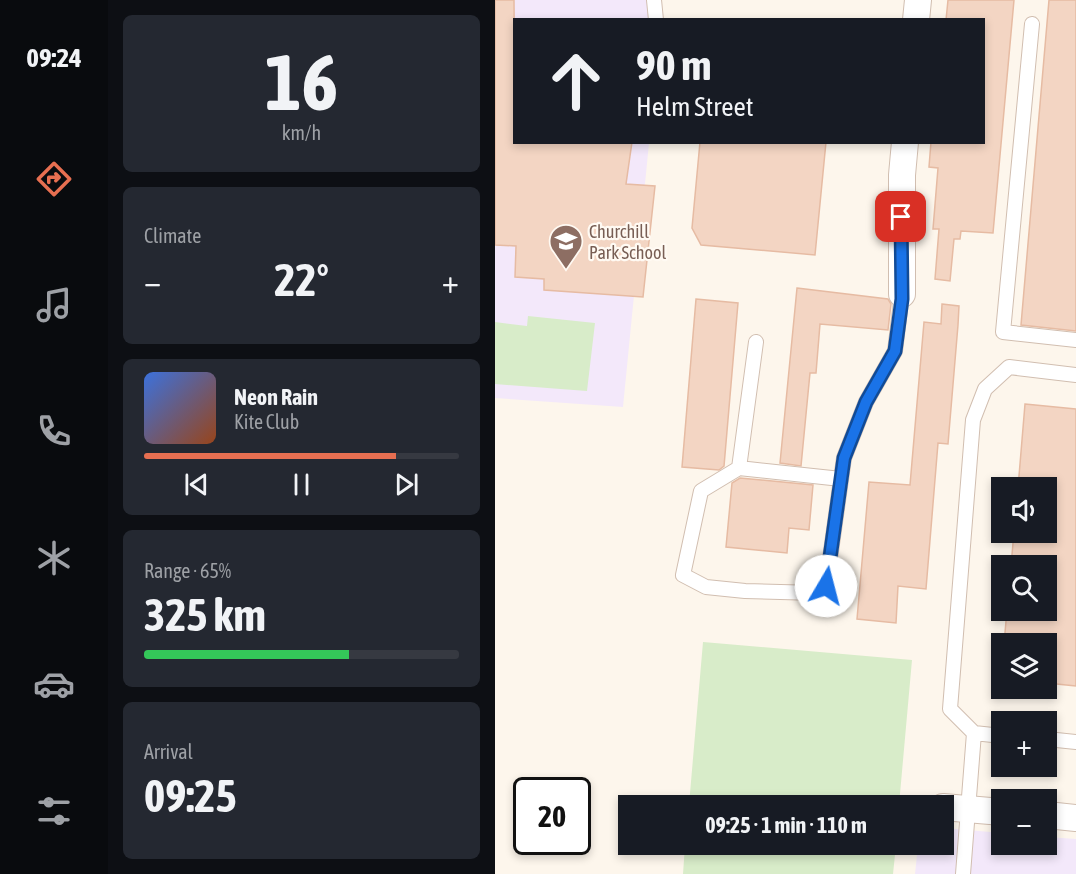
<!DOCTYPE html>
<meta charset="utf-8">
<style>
:root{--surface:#171b24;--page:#242831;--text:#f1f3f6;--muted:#9ea1a6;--line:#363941;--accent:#e76f51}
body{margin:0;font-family:"Asap Condensed",sans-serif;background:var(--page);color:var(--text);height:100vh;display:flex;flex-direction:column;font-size:22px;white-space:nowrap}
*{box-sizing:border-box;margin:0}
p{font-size:20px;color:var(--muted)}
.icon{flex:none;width:33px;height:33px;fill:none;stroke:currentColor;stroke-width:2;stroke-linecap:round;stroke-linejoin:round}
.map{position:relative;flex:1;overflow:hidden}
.sheet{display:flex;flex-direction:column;gap:15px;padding:15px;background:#0d0f14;width:387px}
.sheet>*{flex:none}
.top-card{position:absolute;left:18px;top:18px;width:472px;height:126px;border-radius:0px;box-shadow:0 3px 9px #0003;background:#171b24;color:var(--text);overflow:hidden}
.buttons{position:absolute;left:496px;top:477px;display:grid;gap:12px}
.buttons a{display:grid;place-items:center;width:66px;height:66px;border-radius:0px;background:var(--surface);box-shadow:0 3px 9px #0003;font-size:30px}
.speed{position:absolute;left:18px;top:777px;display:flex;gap:12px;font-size:30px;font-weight:700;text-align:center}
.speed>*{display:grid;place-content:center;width:78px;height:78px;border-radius:50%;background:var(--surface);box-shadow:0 3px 9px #0003;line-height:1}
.speed .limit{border:3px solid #111;border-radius:9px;background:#fff;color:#111}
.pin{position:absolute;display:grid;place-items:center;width:51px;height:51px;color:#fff;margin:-26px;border-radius:12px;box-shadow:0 3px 9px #0006}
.me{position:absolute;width:66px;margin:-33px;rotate:8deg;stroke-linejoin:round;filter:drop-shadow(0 0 4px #0008)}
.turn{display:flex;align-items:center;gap:21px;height:126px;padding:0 24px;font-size:27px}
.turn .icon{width:78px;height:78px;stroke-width:2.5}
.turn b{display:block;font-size:42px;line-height:51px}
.big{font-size:45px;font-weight:700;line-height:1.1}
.sheet .card{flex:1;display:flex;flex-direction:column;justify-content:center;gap:9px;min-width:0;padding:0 21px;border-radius:9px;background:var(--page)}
.sheet .dial{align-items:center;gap:0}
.dial b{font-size:78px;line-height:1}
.song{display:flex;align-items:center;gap:18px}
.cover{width:72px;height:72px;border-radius:9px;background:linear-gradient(135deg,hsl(220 70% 55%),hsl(20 70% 35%))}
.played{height:6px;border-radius:3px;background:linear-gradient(90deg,var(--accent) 80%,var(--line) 80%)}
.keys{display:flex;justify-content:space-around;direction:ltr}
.heat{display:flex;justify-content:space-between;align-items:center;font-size:33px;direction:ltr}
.charge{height:9px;border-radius:4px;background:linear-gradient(90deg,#34c759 65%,var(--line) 0)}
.trip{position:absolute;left:123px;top:795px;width:336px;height:60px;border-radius:0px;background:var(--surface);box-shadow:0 3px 9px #0003;font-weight:700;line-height:60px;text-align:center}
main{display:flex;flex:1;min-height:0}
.menu{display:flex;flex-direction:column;width:108px;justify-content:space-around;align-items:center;background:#090b0e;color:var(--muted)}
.menu .icon{width:42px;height:42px}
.menu .on{color:var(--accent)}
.menu b{font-size:27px;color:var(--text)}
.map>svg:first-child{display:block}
.education{fill:#f3e8fa}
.green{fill:#d8ecc9}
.building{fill:#f3d5c3;stroke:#e6bba3;stroke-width:1.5}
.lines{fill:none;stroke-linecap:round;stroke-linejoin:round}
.lane-casing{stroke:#d1beb0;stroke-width:16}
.street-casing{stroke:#d1beb0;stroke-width:28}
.lane{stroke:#fff;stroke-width:14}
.street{stroke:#fff;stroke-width:26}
.route-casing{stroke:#114b97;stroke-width:15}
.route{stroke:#1a73e8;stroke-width:10}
.labels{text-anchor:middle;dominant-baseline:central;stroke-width:4.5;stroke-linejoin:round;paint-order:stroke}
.education-label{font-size:18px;fill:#785e54;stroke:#fffaf3;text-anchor:start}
</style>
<main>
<nav class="menu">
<b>09:24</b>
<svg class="icon on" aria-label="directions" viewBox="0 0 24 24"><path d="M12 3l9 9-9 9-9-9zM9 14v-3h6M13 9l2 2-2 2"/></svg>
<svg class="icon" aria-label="music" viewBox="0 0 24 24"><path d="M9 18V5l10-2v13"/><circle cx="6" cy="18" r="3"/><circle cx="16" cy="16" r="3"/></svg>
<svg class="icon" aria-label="phone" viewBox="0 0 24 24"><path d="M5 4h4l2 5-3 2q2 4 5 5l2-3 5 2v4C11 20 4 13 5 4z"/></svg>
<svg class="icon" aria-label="climate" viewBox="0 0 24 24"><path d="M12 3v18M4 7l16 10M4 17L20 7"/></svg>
<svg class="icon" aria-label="car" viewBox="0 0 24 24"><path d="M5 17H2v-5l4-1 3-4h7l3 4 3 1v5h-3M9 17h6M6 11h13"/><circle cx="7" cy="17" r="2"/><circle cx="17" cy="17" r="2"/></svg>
<svg class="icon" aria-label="filters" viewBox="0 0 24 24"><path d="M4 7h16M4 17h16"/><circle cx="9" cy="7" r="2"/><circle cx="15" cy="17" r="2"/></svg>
</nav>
<section class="sheet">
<div class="card dial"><b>16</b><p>km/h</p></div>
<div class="card"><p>Climate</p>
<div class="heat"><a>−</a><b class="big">22°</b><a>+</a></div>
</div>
<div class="card">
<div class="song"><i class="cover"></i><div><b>Neon Rain</b><p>Kite Club</p></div></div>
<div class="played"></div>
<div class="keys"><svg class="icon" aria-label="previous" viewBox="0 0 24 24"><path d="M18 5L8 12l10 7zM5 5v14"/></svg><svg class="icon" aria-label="pause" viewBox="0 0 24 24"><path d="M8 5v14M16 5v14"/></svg><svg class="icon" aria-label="next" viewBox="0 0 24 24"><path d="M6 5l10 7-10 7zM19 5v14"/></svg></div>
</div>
<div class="card"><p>Range · 65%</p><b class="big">325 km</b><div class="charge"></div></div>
<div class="card"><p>Arrival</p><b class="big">09:25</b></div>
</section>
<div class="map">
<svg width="581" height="874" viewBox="0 0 581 874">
<rect width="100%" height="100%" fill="#fdf6ec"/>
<!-- education -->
<path class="education" d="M0,0H167L166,19L20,20V142L154,143L128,407L0,398Z
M449,828L507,833V844H552V837L581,839V874H420L423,845L448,844Z"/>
<!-- green -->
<path class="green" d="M33,316L100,323L92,391L0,384V322L32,326Z
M208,642L417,660L404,805H194Z
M190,845V844L401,845L398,874H188Z"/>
<!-- building -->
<path class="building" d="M0,0H19L20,142H137L131,184L160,186L148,297L49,290V279L20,277L21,246L0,245Z
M453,0H519L498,233L466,231L465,239H459L455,281L440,279L444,229H438L443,168L434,167L436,142H489V20H451Z
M554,0H581V331L526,325Z
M205,142H331L320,255L206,245L197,228Z
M302,288L393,299L396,304L393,330L325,324L321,373H315L306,466L285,463Z
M201,299L243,303L229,466L224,470L187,467Z
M447,304L464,306L463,325L453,444L443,443L431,589L403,586L401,623L362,619L374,482L415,485L429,322L446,324Z
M530,404L581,409V686L552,683V644H509L512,610H552V566H516L519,532H552V488H523Z
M245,478L318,485L314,530L294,528L292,553L231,547L237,483Z"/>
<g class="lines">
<!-- lane casing -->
<g class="lane-casing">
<path id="lane" d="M159,0L161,20
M537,24L508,332L581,340
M244,468L261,342
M346,479L244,468L206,491L188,575L211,587L250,591L322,593L331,587L349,458L371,402L400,351L407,294
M507,736L479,733L455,709L478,420L490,389L514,367L581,375
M552,739L581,742
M468,874L479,733"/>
</g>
<!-- street casing -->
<g class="street-casing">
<path id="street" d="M421,20L423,0
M407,294V175L410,142
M448,807L507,812
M552,815L581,818"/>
</g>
<!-- lane -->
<use href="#lane" class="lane"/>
<!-- street -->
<use href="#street" class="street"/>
</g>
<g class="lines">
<!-- route casing -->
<g class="route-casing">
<path id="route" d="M331,586L349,458L371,402L400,351L407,299L406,217"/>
</g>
<!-- route -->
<use href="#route" class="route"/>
</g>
<!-- icons -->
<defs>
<g id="school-pin" transform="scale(1.725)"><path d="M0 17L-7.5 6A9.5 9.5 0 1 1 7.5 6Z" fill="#8d6e63" stroke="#fffaf3"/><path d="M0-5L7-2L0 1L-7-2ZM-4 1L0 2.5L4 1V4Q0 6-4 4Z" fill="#fff"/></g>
</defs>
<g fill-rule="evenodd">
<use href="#school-pin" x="71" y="241"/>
</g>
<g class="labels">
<!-- education labels -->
<g class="education-label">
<text x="94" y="231">Churchill<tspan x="94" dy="21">Park School</tspan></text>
</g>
</g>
</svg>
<div class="buttons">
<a><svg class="icon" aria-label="sound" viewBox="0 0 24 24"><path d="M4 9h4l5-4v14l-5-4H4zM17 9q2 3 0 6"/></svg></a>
<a><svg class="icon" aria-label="search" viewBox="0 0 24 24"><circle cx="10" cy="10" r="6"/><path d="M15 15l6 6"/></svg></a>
<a><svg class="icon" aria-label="layers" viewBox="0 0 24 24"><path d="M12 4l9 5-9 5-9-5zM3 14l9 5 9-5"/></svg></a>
<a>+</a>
<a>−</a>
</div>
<div class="speed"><div class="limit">20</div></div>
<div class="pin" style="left:406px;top:217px;background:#d93025"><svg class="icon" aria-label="arrive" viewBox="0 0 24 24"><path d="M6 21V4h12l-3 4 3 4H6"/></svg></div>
<svg class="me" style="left:331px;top:586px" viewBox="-20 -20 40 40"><circle r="19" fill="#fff"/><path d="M0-13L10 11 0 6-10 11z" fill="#1a73e8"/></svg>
<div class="trip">09:25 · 1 min · 110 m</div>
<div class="top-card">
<div class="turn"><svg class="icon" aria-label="ahead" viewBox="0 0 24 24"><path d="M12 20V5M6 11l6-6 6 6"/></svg><div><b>90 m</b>Helm Street</div></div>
</div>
</div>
</main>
